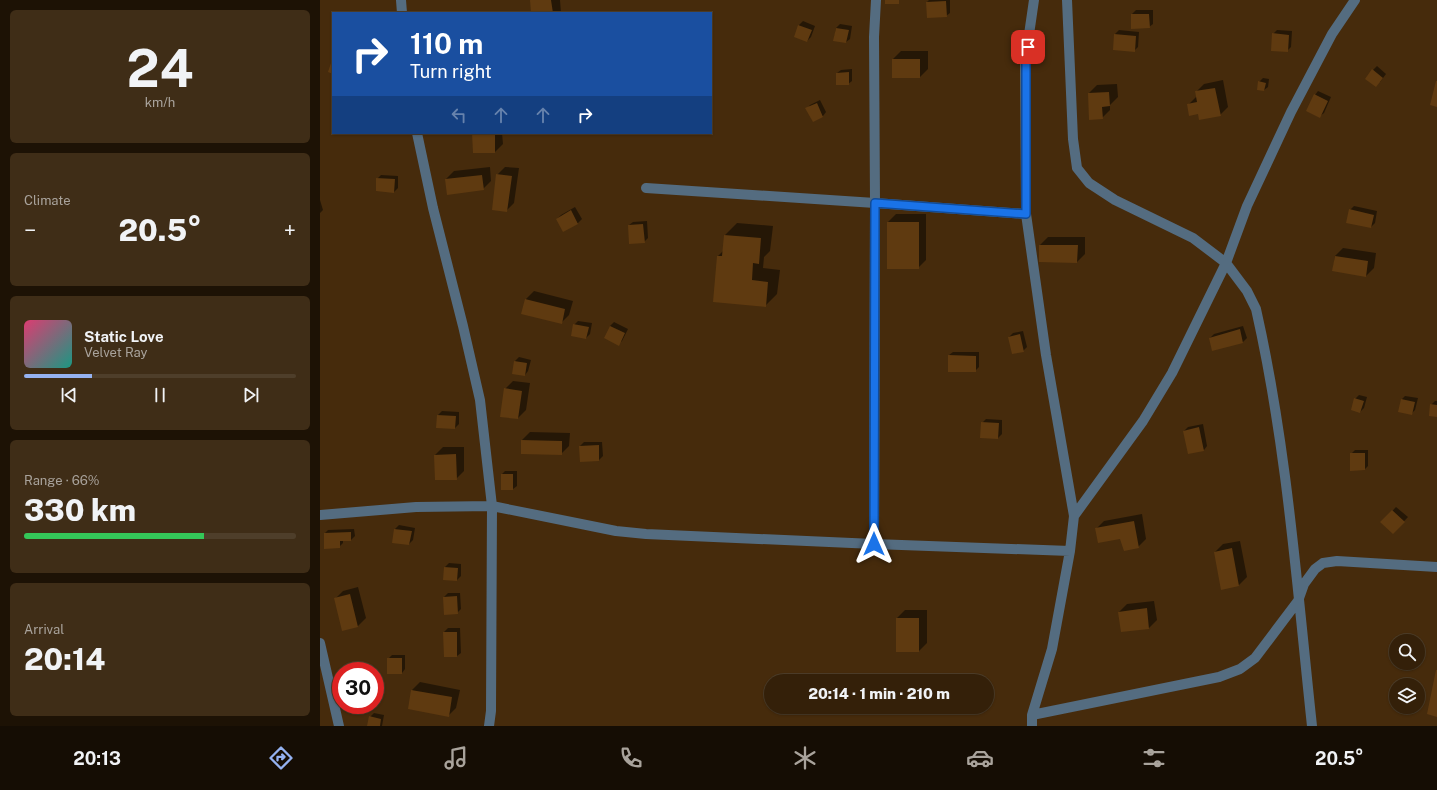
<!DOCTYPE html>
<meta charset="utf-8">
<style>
:root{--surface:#342009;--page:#3f2d17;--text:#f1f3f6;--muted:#a9a39c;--line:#4e3e2a;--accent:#95b2f1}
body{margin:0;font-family:"Public Sans",sans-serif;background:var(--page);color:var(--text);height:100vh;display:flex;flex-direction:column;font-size:15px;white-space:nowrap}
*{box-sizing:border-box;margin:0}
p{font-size:13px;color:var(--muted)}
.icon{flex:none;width:22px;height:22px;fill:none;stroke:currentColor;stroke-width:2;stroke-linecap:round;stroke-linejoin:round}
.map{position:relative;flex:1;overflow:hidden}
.side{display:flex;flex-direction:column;gap:10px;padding:10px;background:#1d1205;width:320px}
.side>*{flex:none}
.top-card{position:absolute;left:12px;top:12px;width:380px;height:122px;border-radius:0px;box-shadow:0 1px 3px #0004,0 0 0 1px var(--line);background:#1a4fa0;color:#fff;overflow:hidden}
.buttons{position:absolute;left:1069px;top:634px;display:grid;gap:8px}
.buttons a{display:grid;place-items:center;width:36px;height:36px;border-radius:50%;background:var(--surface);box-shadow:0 1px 3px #0004,0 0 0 1px var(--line);font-size:20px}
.speed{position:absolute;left:12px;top:662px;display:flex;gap:8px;font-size:20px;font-weight:700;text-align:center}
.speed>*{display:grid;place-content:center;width:52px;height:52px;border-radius:50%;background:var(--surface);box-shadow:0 1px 3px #0004,0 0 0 1px var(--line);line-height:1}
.speed .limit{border:6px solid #d22;background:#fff;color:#111}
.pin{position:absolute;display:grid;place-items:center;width:34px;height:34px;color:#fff;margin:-17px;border-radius:8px;box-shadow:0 2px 6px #0006}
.me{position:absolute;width:44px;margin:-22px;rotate:0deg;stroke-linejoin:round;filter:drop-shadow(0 0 3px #0008)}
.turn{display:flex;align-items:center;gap:14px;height:84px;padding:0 12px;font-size:18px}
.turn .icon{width:52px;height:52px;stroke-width:2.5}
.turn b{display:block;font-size:28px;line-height:34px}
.lanes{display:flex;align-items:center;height:38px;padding:0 12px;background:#0003;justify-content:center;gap:20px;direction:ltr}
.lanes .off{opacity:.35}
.big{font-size:30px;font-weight:800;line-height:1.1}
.side .widget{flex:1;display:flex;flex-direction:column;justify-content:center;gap:6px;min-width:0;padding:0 14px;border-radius:6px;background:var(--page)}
.side .dial{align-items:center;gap:0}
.dial b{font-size:52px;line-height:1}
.song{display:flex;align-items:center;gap:12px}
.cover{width:48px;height:48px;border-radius:6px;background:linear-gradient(135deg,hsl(340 70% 55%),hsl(170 70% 35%))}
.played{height:4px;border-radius:2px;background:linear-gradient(90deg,var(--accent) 25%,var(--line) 25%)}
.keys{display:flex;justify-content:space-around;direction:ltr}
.heat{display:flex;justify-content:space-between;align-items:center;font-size:22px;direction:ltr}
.charge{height:6px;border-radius:3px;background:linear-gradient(90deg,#34c759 66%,var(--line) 0)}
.trip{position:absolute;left:444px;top:674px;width:230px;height:40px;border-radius:20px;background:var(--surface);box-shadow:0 1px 3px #0004,0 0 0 1px var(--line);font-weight:800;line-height:40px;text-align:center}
.menu{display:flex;height:64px;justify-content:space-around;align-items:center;background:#150d04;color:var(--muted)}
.menu .icon{width:28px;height:28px}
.menu .active{color:var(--accent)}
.menu b{font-size:18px;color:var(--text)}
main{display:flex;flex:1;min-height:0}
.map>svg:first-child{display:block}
.shadow{fill:#0007}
.building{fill:#5f3a10}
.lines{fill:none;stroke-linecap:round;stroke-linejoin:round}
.minor{stroke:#546c80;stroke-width:10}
.tertiary{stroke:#546c80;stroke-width:10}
.route-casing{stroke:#114b97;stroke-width:10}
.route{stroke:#1a73e8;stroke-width:7}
</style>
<main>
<section class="side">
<div class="widget dial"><b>24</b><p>km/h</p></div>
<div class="widget"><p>Climate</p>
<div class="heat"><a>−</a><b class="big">20.5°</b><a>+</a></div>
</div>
<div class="widget">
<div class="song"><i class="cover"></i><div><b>Static Love</b><p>Velvet Ray</p></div></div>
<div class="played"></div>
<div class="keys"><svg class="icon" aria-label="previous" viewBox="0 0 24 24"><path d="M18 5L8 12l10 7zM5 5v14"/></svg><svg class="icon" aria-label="pause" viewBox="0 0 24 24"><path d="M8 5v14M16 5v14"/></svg><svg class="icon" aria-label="next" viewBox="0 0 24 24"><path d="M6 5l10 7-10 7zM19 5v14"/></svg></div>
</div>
<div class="widget"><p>Range · 66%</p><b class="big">330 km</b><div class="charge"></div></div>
<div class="widget"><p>Arrival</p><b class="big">20:14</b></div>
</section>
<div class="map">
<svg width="1117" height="726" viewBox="0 0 1117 726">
<rect width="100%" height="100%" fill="#462b0c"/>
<!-- shadow -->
<path class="shadow" d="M211,0H240L241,13H212Z
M609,0H630V13L626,16L607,2Z
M816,10H833V24L829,27L812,14Z
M483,21L495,26L491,37L487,41L475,36L479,25Z
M520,24L532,26L530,39L526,42L514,40L516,28Z
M799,30L819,32L818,47L814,51L794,49L795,34Z
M957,30L972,31L971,47L967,51L953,34Z
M581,51H608V69L600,77H573V59Z
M1057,66L1066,74L1060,82L1053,70Z
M532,69V81L528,84L517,73L521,70Z
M943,78L949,79L948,87L944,90L939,82Z
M903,80L908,107L900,115L878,113L868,105L877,96L876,92L884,84Z
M797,84L798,97L790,105V110L782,118L769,93L777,85Z
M998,91L1011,97L1004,113L1000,116L995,95Z
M500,100L506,112L503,116L493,121L487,109L490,105Z
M153,133H182L183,144L175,152Z
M170,167L171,181L163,189L126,179L134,171Z
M185,167L199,168L194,203L186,211L177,175Z
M61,175L78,176V188L74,192L57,179Z
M0,200L3,210L0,213Z
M1034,206L1057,211L1055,223L1051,227L1030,210Z
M255,207L262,219L258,223L243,230L237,219L241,215Z
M576,214H606V260L598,268L568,222Z
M327,221L328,238L324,242L309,225L313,222Z
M417,223L453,226L450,251L444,257L443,268L460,270L457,294L445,306L398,256L404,250L405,235Z
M728,237H765V254L757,262L720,245Z
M1023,248L1056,253L1054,268L1046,276L1013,270L1015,256Z
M214,291L253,301L249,315L241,323L202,313L206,299Z
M258,321L272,323L270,334L266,338L254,325Z
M294,322L308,329L302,341L298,344L290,326Z
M923,326L927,338L923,342L893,350L890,338L894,334Z
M703,331L707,347L703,351L689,337L693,333Z
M633,352H659V367L655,371L629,355Z
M199,357L211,360L208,371L205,375L195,361Z
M193,381L210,383L206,410L198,418L185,389Z
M1039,395L1047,397L1044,408L1040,412L1035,399Z
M1085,396L1098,398L1095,410L1091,414L1082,399Z
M1115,401H1117V416L1111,405Z
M122,411L139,412V424L135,428L117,427L118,415Z
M666,419L682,420V434L678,438L662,423Z
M883,424L887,446L884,450L864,431L868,427Z
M210,432L250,433L249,446L241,454L202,440Z
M264,442H282L283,456L279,460L260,446Z
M123,447H144V471L136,479L115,455Z
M1035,450H1048V466L1045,469L1031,454Z
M185,471H197V486L193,489L182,474Z
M1076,507L1088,517L1073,533L1062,522Z
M822,514L826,539L818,547L801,537L776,529L784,521Z
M79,525L95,528L93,540L89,544L75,529Z
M34,529L35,536L31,540H23V543L19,547L5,533L8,530Z
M920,541L927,577L919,585L902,589L895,552L903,544Z
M129,563L141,564V576L137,580L125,567Z
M38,587L46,618L38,626L23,630L15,599L23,591Z
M128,593H140L141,609L137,613L124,597Z
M834,601L837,620L829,628L802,631L799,612L807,604Z
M585,610H607V643L599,651L577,618Z
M128,628H140L141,653L137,656L124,632Z
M72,655H85V669L82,673L68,659Z
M100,682L140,690L136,708L128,716L92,690Z
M54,713L64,715L62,726H48L50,717Z"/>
<!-- building -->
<path class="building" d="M210,0H231L233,13H211Z
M565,0H579V4H565Z
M626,1L627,17L607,18L606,2Z
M811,14H829L830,28L811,29Z
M478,25L492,30L487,42L474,37Z
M516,28L529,30L526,43L513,41Z
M952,33L969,35L968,52L951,51Z
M794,34L816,36L815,52L793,50Z
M13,57V74L8,72Z
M572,59H600V78H572Z
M1052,69L1063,78L1056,87L1045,79Z
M529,72V85H516V73Z
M938,81L946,83L944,91L937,90Z
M1116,81H1117V107L1110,105Z
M895,88L901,116L879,120L878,114L869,116L867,104L877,102L875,91Z
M789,92L790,106L782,107L783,119L769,120L768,93Z
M994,94L1008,101L1000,118L986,111Z
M497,103L503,117L493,122L485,108Z
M152,133H175V153H153Z
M176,174L192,176L187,212L172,210Z
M162,175L164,190L127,195L125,179Z
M56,178L75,179L74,193L56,191Z
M1029,209L1054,215L1051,228L1026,223Z
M251,210L258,224L243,232L236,219Z
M567,222H599V269H567Z
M323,224L325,243L309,244L308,225Z
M404,235L441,238L439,264L433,263L432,280L448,282L446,307L393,302L397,256H402Z
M719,245H758L757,263L719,262Z
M1015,256L1048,261L1046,277L1012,271Z
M205,299L245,309L242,324L201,314Z
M253,324L269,327L266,339L251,336Z
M290,326L305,333L299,346L284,338Z
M920,329L923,343L892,351L889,338Z
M700,334L704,352L692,354L688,337Z
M628,355L656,356V372H628Z
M194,361L207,363L205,376L192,374Z
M184,388L202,391L198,419L180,417Z
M1034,398L1044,401L1040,413L1031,410Z
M1081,399L1095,402L1092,415L1078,412Z
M1110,404L1117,405V417L1109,416Z
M117,415L136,416L135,429L116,428Z
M661,422L679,423L678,439L660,438Z
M879,427L884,451L868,454L863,431Z
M201,440L242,441V455L201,454Z
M279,445V461L260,462L259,446Z
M1030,453H1045V470L1030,471Z
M136,454L137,480H115L114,455Z
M181,474H193V490H181Z
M1072,510L1085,522L1073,534L1060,522Z
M814,521L819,548L804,551L800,539L778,543L775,528Z
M74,529L92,531L89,545L72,543Z
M31,532V541H20V548L4,549V533Z
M912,548L919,586L901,590L894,552Z
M124,567L138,568L137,581L123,580Z
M30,594L38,627L22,631L14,598Z
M137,596L138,614L124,615L123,597Z
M827,608L829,629L801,632L798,612Z
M576,618H599V652H576Z
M123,632H137V657H124Z
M67,658H82V674H67Z
M1116,670H1117V717L1107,714Z
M91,690L132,697L129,717L88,709Z
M49,716L61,719L60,726H47Z"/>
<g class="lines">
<!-- minor -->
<path class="minor" d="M81,0L82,13
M556,0L554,37L555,203L554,544L750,551
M747,0L753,139L757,168L769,183L795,200L873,238L906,263L927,291L936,309C967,446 977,587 992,726
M97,133L113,208L143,326L160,400L172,506L171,711L169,726
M326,188L555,203L706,214
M0,515L96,507L172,506L296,531L326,534L554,544
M754,516L823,421L852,373L906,263L927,206L971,112L1012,34L1035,0
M712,715L899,677L920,669L935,658L978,601L984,584L995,569L1003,563L1017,561L1117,567
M712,726V715L732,649L750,551L754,516L726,355L706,214L705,62L714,0"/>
<!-- tertiary -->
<path class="tertiary" d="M0,643L19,726"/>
</g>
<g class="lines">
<!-- route casing -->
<g class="route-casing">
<path id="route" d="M554,544L555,203L706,214V62L708,47"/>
</g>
<!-- route -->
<use href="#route" class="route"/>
</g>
</svg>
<div class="buttons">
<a><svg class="icon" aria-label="search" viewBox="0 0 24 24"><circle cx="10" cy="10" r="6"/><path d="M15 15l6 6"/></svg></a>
<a><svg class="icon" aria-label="layers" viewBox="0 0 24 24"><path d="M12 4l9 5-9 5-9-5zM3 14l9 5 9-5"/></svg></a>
</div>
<div class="speed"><div class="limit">30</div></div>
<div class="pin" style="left:708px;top:47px;background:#d93025"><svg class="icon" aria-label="arrive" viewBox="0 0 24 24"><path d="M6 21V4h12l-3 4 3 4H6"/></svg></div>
<svg class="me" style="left:554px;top:544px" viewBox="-20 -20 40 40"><path d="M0-17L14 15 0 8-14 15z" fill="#1a73e8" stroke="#fff" stroke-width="4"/></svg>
<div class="trip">20:14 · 1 min · 210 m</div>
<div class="top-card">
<div class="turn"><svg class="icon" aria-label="right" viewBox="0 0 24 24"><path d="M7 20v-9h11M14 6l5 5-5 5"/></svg><div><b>110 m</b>Turn right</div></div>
<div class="lanes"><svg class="icon off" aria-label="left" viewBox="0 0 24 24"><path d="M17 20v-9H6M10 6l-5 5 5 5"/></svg><svg class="icon off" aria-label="ahead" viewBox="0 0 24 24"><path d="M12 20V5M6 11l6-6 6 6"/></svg><svg class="icon off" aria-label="ahead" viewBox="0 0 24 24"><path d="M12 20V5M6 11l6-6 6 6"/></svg><svg class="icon" aria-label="right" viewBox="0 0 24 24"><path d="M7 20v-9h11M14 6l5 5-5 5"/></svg></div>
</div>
</div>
</main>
<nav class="menu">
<b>20:13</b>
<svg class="icon active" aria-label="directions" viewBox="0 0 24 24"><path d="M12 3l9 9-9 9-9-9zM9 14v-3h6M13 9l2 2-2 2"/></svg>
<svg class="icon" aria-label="music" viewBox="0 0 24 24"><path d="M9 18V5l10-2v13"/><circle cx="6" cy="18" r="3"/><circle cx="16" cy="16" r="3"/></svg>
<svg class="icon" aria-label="phone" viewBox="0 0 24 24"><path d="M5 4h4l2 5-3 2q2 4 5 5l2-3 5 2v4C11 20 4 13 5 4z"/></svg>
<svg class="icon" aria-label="climate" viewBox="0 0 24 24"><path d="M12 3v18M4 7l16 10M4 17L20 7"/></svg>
<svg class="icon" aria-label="car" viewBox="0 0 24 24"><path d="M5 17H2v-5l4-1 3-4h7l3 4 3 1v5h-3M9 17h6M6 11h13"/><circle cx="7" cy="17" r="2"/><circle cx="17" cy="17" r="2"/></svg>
<svg class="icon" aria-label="filters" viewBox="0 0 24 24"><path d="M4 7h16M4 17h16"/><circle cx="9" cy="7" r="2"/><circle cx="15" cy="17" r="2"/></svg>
<b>20.5°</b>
</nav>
